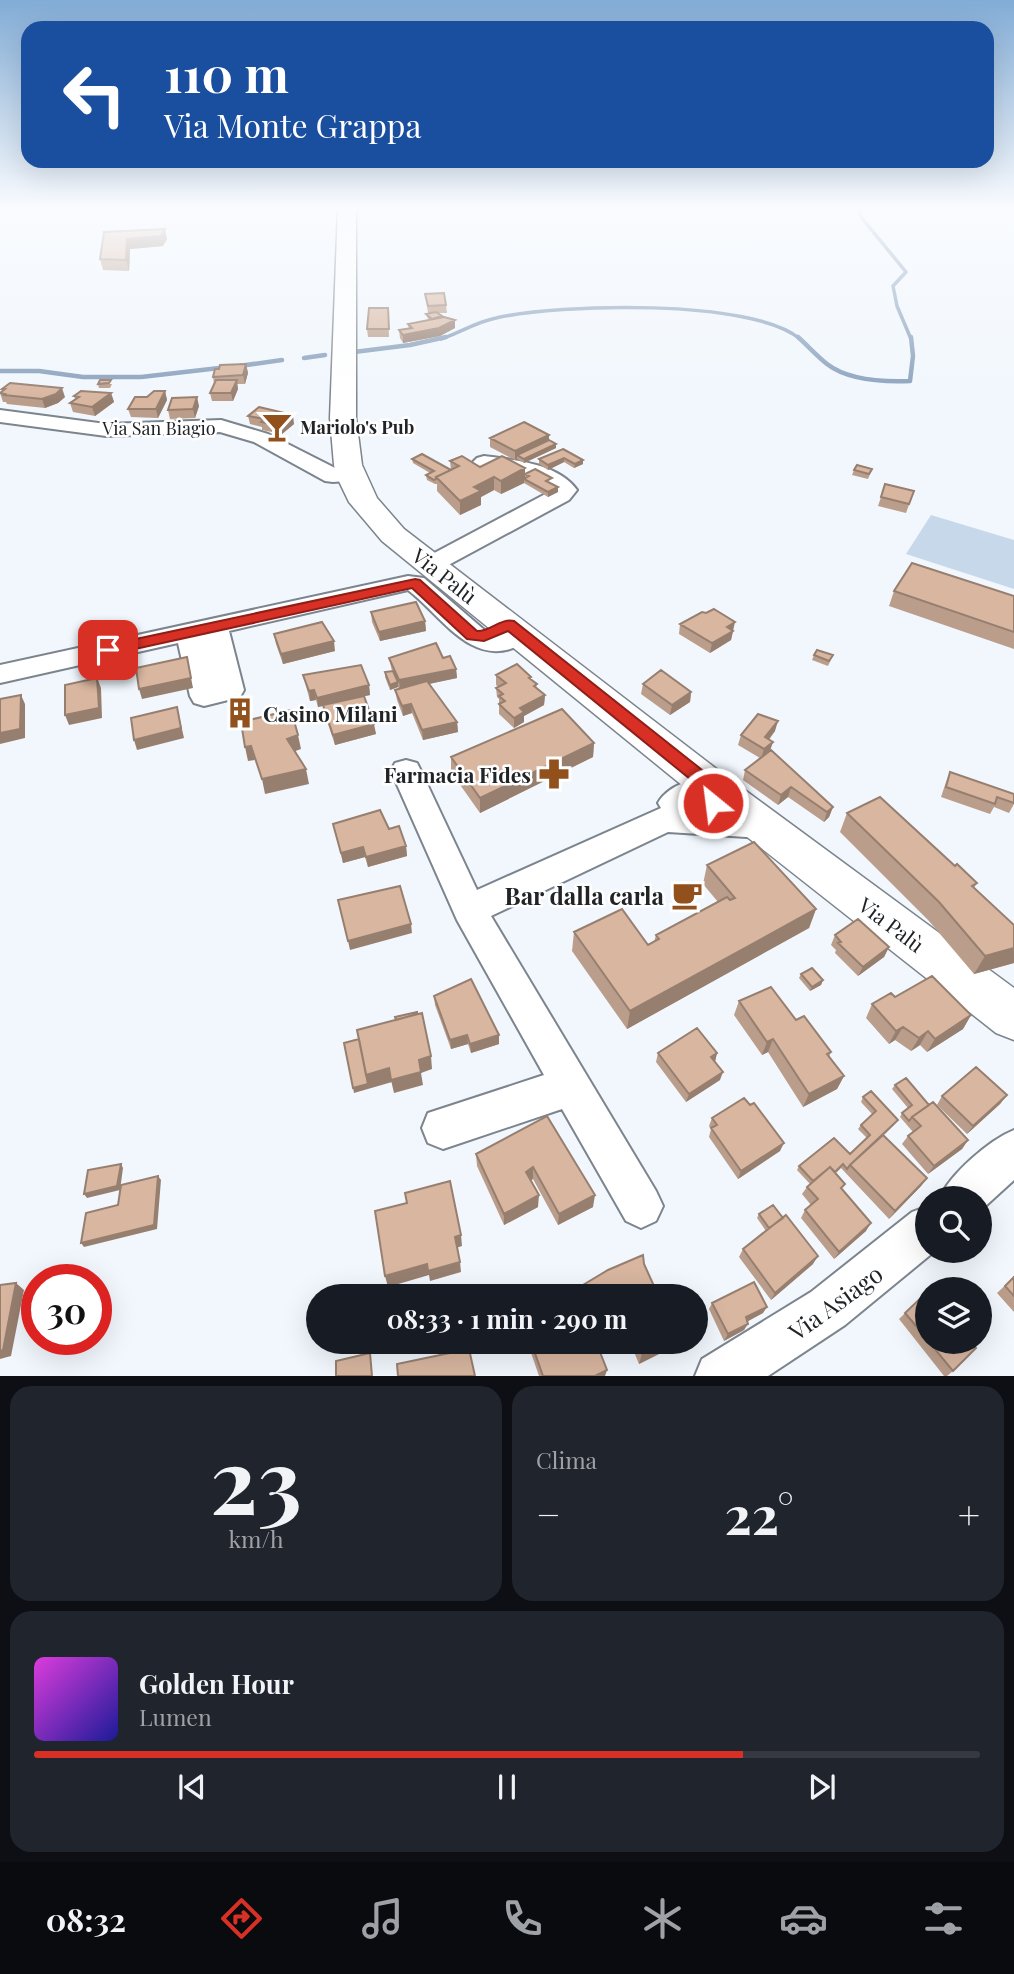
<!DOCTYPE html>
<html lang="it">
<meta charset="utf-8">
<style>
:root{--surface:#171b24;--page:#20242c;--text:#f1f3f6;--muted:#9ea1a6;--line:#363941;--accent:#d93025}
body{margin:0;font-family:"Playfair Display",serif;background:var(--page);color:var(--text);height:100vh;display:flex;flex-direction:column;font-size:26px;white-space:nowrap}
*{box-sizing:border-box;margin:0}
p{font-size:23px;color:var(--muted)}
.icon{flex:none;width:38px;height:38px;fill:none;stroke:currentColor;stroke-width:2;stroke-linecap:round;stroke-linejoin:round}
.map{position:relative;height:1376px;overflow:hidden}
.sheet{display:flex;flex-direction:column;gap:10px;padding:10px;background:#0d0f14;flex:1}
.sheet>*{flex:none}
.hud{position:absolute;left:21px;top:21px;width:973px;height:147px;border-radius:21px;box-shadow:0 7px 28px #0002;background:#1a4fa0;color:#fff;overflow:hidden}
.fabs{position:absolute;left:915px;top:1186px;display:grid;gap:14px}
.fabs a{display:grid;place-items:center;width:77px;height:77px;border-radius:50%;background:var(--surface);box-shadow:0 7px 28px #0002;font-size:35px}
.speed{position:absolute;left:21px;top:1264px;display:flex;gap:14px;font-size:35px;font-weight:700;text-align:center}
.speed>*{display:grid;place-content:center;width:91px;height:91px;border-radius:50%;background:var(--surface);box-shadow:0 7px 28px #0002;line-height:1}
.speed .limit{border:10px solid #d22;background:#fff;color:#111}
.pin{position:absolute;display:grid;place-items:center;width:60px;height:60px;color:#fff;margin:-30px;border-radius:14px;box-shadow:0 4px 10px #0006}
.me{position:absolute;width:77px;margin:-38px;rotate:331deg;stroke-linejoin:round;filter:drop-shadow(0 0 5px #0008)}
.turn{display:flex;align-items:center;gap:24px;height:147px;padding:0 28px;font-size:32px}
.turn .icon{width:91px;height:91px;stroke-width:2.5}
.turn b{display:block;font-size:49px;line-height:60px}
.big{font-size:52px;font-weight:700;line-height:1.1}
.sheet .card{flex:1;display:flex;flex-direction:column;justify-content:center;gap:10px;min-width:0;padding:0 24px;border-radius:21px;background:var(--page)}
.sheet .dial{align-items:center;gap:0}
.dial b{font-size:91px;line-height:1}
.song{display:flex;align-items:center;gap:21px}
.cover{width:84px;height:84px;border-radius:10px;background:linear-gradient(135deg,hsl(300 70% 55%),hsl(240 70% 35%))}
.played{height:7px;border-radius:4px;background:linear-gradient(90deg,var(--accent) 75%,var(--line) 75%)}
.keys{display:flex;justify-content:space-around;direction:ltr}
.heat{display:flex;justify-content:space-between;align-items:center;font-size:38px;direction:ltr}
.sheet .tiles{flex:1;display:grid;gap:10px;grid-template-columns:1fr 1fr}
.card:last-child{grid-column:span 2}
.trip{position:absolute;left:306px;top:1284px;width:402px;height:70px;border-radius:35px;background:var(--surface);box-shadow:0 7px 28px #0002;font-weight:700;line-height:70px;text-align:center}
.tabs{display:flex;height:112px;justify-content:space-around;align-items:center;background:#090b0e;color:var(--muted)}
.tabs .icon{width:49px;height:49px}
.tabs .current{color:var(--accent)}
.tabs b{font-size:32px;color:var(--text)}
.map>svg:first-child{display:block}
.green{fill:#c8d8eb}
.lines{fill:none;stroke-linecap:round;stroke-linejoin:round}
.stream-far1{stroke:#89a0bc;stroke-width:3.5}
.stream{stroke:#89a0bc;stroke-width:4.5}
.minor-casing{stroke:#7c848d;stroke-width:4}
.major-casing{stroke:#7c848d;stroke-width:3}
.minor{fill:#fff;fill-rule:evenodd}
.major{fill:#fff;fill-rule:evenodd}
.wall{fill:#ba9d8a}
.shaded-wall{fill:#977f70}
.building{fill:#d8b6a0;stroke:#977f70;stroke-width:2}
.route{fill:#d93025;stroke:#8d1f18;stroke-width:2}
.labels{text-anchor:middle;dominant-baseline:central;stroke-width:5;stroke-linejoin:round;paint-order:stroke}
.far-poi-label{font-size:18px;font-weight:bold;fill:#202427;stroke:#fff;text-anchor:start}
.far-street-label{font-size:18px;fill:#202427;stroke:#fff}
.street-label{font-size:21px;fill:#202427;stroke:#fff}
.poi-label{font-size:21px;font-weight:bold;fill:#202427;stroke:#fff;text-anchor:start}
.near-poi-label{font-size:24px;font-weight:bold;fill:#202427;stroke:#fff;text-anchor:end}
.near-street-label{font-size:24px;fill:#202427;stroke:#fff}
</style>
<div class="map">
<svg width="1014" height="1376" viewBox="0 0 1014 1376">
<rect width="100%" height="100%" fill="#f1f7fd"/>
<!-- green -->
<path class="green" d="M931,515L1014,540V589L906,554Z"/>
<g class="lines">
<!-- stream-far1 -->
<path class="stream-far1" d="M859,208L861,217L906,272L893,286L897,306L911,339
M441,339C459,333 476,322 496,318C558,304 752,298 800,339"/>
<!-- stream -->
<path class="stream" d="M798,337C808,346 817,356 827,364C849,381 884,382 910,381L913,356L911,337
M354,352L410,345L446,337
M304,358L325,355
M239,366L282,360
M0,371H39L83,377H141L228,367"/>
<!-- minor casing -->
<g class="minor-casing">
<path id="minor" d="M0,410L106,424L221,420L268,434L337,469L358,470L361,475L358,480L333,482L325,481L254,442L220,432L106,436L0,422Z
M484,456C514,460 558,463 577,490L569,500L441,569L432,571L423,569L420,564L423,559L553,490L521,474L477,466L473,462L477,458Z
M408,576L424,578L489,634C505,636 515,624 531,628L535,634C531,641 525,643 518,646C471,668 441,615 408,590L229,631L244,690L240,697L204,706L194,703L190,696L178,643L0,683V665Z
M406,760L417,763L421,771L477,890L661,808L658,803C670,782 704,774 726,781L731,789L725,810L762,812L773,816L778,825L773,834L762,838L668,832L491,916L656,1191L663,1206L656,1221L641,1228L626,1221L562,1109L443,1149L428,1143L422,1128L428,1113L544,1075L457,920L391,771L395,763Z
M1014,1130V1180L980,1211V1199H939C950,1174 989,1140 1014,1130Z
M928,1206V1251H935L845,1325L768,1376H695L702,1359L811,1292L912,1212Z"/>
</g>
<!-- major casing -->
<g class="major-casing">
<path id="major" d="M338,208H356V418L362,465L377,498L404,529L727,777L1014,988V1040L996,1033L699,799L382,541L349,502L336,475L334,465L330,418Z"/>
</g>
<!-- minor -->
<use href="#minor" class="minor"/>
<!-- major -->
<use href="#major" class="major"/>
</g>
<!-- wall -->
<path class="wall" d="M104,232L167,239L163,246L130,249L129,271L103,270L100,259Z
M425,294L446,305L447,313H438L455,328L440,336L403,343L400,338L399,330L409,329L408,324L429,320L427,317L426,314L428,313Z
M388,308L389,337H368L367,329Z
M246,364L248,373L245,384H237L238,389L233,401H212L210,393L214,384L213,377Z
M98,384H112L110,388H99Z
M2,389L65,397L58,403L45,408L7,404L6,402H3L0,393L3,391Z
M165,391L167,400L158,418L131,417L128,409Z
M111,393L114,402L95,416L73,412L70,403L75,399L74,396Z
M199,406L195,418L170,419L168,410Z
M248,416L294,424L282,434L262,430V427L250,424Z
M490,438L556,448L524,463L517,459L515,460L490,447Z
M563,449L583,464L574,468L564,462L548,470L539,464V459Z
M412,459L451,470L450,461L480,467L525,468V474L551,483L558,492L548,497L524,483L501,494L494,490L481,497V505L460,515L437,491V484H435L427,480L426,475L430,473L413,463Z
M872,469L868,479L852,475L854,470Z
M914,491L906,513L878,506L881,497Z
M894,591L1014,596V649L889,606Z
M371,612L425,621L426,631L380,641L372,622Z
M680,624L733,631L731,640L710,653L679,634Z
M274,634L335,651L283,664L276,644Z
M814,655H833L828,666L812,660Z
M389,658H443L456,669L457,678L429,684L457,722L458,732L423,740L412,713L403,716L397,700L395,690L399,689L398,687L390,690L385,677V672L392,671Z
M303,675L369,685L370,695L364,696L376,734L335,745L325,715L323,706L318,707L316,700L310,701Z
M496,675L531,677V680L537,684L536,688L545,695L544,705L524,716V722L514,728L499,714V699L497,697L496,688L499,687L496,685Z
M643,684L691,692L690,702L670,715L641,694Z
M775,731L769,740L770,750L833,807L829,817L824,822L788,797L778,805L743,780L745,770L760,758L738,745L741,735Z
M594,743L593,757L480,813L451,772V757Z
M950,772L1014,794V804L1009,813L994,807L990,814L941,797L946,782Z
M847,813L955,866L977,883L974,888L1014,925V963L974,974L929,921L840,832Z
M333,824L389,829L406,846L407,856L368,867L365,857L343,863Z
M707,865L816,909L809,928L627,1029L572,951L574,932L648,945L654,942L656,935L718,902L703,884Z
M835,935L889,947L884,957L858,976L835,953L836,950L831,945Z
M801,974L823,980L821,985L810,991L799,978Z
M434,996L499,1035V1044L471,1053L468,1044L451,1049L435,1005Z
M895,997L971,1015L963,1029L927,1052L920,1045L911,1051L895,1040L889,1044L866,1018L872,1004Z
M739,1001L796,1020L831,1052L829,1057L844,1076L837,1089L803,1107L768,1052L762,1055L734,1015Z
M658,1053H717L715,1061L720,1080L686,1102L656,1062Z
M895,1085L929,1105L968,1140L962,1149L928,1174L902,1144L908,1136L913,1132L900,1117L902,1113L908,1108L892,1089Z
M1007,1095L1000,1104L967,1134L937,1105L942,1096Z
M863,1097L895,1124L883,1136L927,1178L921,1186L889,1219L841,1168L836,1173L842,1189L866,1231L834,1259L801,1218L805,1210L811,1205L802,1194L807,1187L810,1184L797,1170L799,1166L850,1154L867,1138L858,1129L861,1125L872,1114L861,1102Z
M547,1116L593,1207L558,1225L533,1179L530,1180L538,1207L504,1225L477,1166L476,1154Z
M712,1118L780,1151L738,1179L709,1137L711,1129L709,1126Z
M759,1214L813,1264L771,1300L739,1257L743,1249L766,1231L757,1218Z
M1014,1277V1312L997,1293Z
M928,1291V1342H971L953,1371L947,1376H944L899,1319Z
M712,1303L763,1313L747,1321L744,1330L724,1341L709,1309Z
M529,1342H596L605,1376H539L529,1347Z
M630,1342H676L673,1347L639,1364Z"/>
<!-- shaded-wall -->
<path class="shaded-wall" d="M165,229L167,239L163,246L130,249L129,271L126,260L127,239Z
M455,320V328L440,336L403,343V335Z
M246,364L248,373L245,384L243,375Z
M237,380L238,389L233,401L231,393Z
M62,388L65,397L58,403L45,408L42,399Z
M165,391L167,400L158,418L156,409Z
M111,393L114,402L95,416L92,407Z
M197,397L199,406L195,418L193,409Z
M293,415L294,424L282,434L281,426Z
M549,435V444L517,455V459L515,460V451Z
M556,444V448L524,463V459Z
M564,458V462L548,470V465Z
M583,460V464L574,468L575,464Z
M525,468V479H524V483L501,494V481Z
M494,477V490L481,497V505L460,515V501L474,487Z
M558,487V492L548,497V492Z
M425,621L426,631L380,641L379,632Z
M735,622L731,640L710,653L712,643L727,627Z
M334,641L335,651L283,664L281,654Z
M187,657L193,688L142,699L139,689Z
M456,669L457,678L400,690L399,680Z
M97,678L101,688L102,718L69,725L65,715Z
M398,682V687L390,690V685Z
M369,685L370,695L318,707L317,698Z
M314,690L316,700L310,701L309,691Z
M691,692L690,702L670,715L672,705Z
M21,695L25,704V738L0,744V733Z
M545,695L544,705L524,716V722L514,728V718L520,708Z
M411,704L412,713L403,716L402,706Z
M177,707L184,738L137,750L134,740Z
M246,711L247,715L236,719L234,714Z
M778,721L775,731L762,747L765,737Z
M457,722L458,732L423,740L422,730Z
M374,724L376,734L335,745L333,735Z
M298,735L301,749L290,753L287,739Z
M773,742L770,751L761,759L764,749Z
M594,743L593,757L480,813V798Z
M251,746L255,760L248,761L245,747Z
M306,769L309,784L265,794L262,779Z
M791,787L788,797L778,805L781,795Z
M833,807L829,817L824,822L827,812Z
M406,846L407,856L368,867L366,857Z
M363,847L365,857L343,863L341,853Z
M816,909L809,928L627,1029L630,1011Z
M411,924L412,933L350,950L348,941Z
M889,947L884,957L858,976L863,967Z
M1014,948V963L974,974L985,956Z
M823,980L821,985L810,991L812,987Z
M971,1015L963,1029L927,1052L935,1039Z
M903,1027L895,1040L889,1044L896,1031Z
M928,1031L920,1045L911,1051L919,1038Z
M467,1035L468,1044L451,1049L450,1040Z
M499,1035V1044L471,1053L470,1044Z
M773,1039L768,1052L762,1055L767,1042Z
M717,1053L715,1062L711,1057Z
M431,1056L432,1069L421,1073L423,1085L394,1093L391,1080L419,1060Z
M389,1068L392,1082L354,1093L353,1088L366,1075Z
M723,1072L720,1080L686,1102L689,1094Z
M844,1076L837,1089L803,1107L809,1094Z
M1007,1095L1000,1104L967,1134L973,1126Z
M968,1140L962,1149L928,1174L934,1166Z
M784,1143L780,1151L738,1179L741,1171Z
M121,1164L123,1168L120,1190L87,1198L84,1194Z
M533,1167V1179L525,1184L526,1172Z
M158,1176L161,1180L157,1229L84,1247L81,1243Z
M927,1178L921,1186L889,1219L895,1211Z
M539,1195L538,1207L504,1225V1214Z
M595,1195L593,1207L558,1225L559,1214Z
M871,1223L866,1231L834,1259L839,1252Z
M461,1235L462,1246L456,1248L455,1237Z
M818,1256L813,1264L771,1300L775,1293Z
M460,1262L461,1272L430,1281L429,1275L388,1287L385,1276L427,1264Z
M16,1283L24,1290L11,1356L0,1359V1351Z
M767,1307L763,1313L743,1324L746,1317Z
M748,1324L744,1330L724,1341L728,1334Z
M668,1342H676L673,1347L639,1364L642,1354Z
M607,1370L605,1376H595Z"/>
<!-- building -->
<path class="building" d="M165,229L161,236L127,239L126,260L100,259L104,232Z
M444,293L446,305L428,306L425,294Z
M369,308H388L389,329H367Z
M436,312L442,316L432,319L426,314Z
M444,317L455,320L439,328L403,335L399,330L412,328L408,324Z
M246,364L243,375L213,377L215,369H219L220,365Z
M100,380H111L109,383L98,384Z
M216,380H237L231,393H210Z
M10,383L62,388L56,394L42,399L4,395L5,394L0,393L5,389H2Z
M81,391L111,393L92,407L70,403L79,397L74,396Z
M154,391H165L156,409H128L135,397H147Z
M197,397L193,409L168,410L172,398Z
M259,407L293,415L281,426L261,422L264,419L248,416Z
M524,422L549,435L515,451L490,438Z
M549,440L556,444L524,459L517,455Z
M563,449L583,460L575,464L564,458L548,465L539,459Z
M422,454L451,470L436,477V479L434,480L426,475L434,471L412,459Z
M462,456L480,467L502,456L525,468L501,481L494,477L474,487L481,491L460,501L436,477L459,466L450,461Z
M857,465L872,469L869,474L854,470Z
M535,469L552,478L546,481L558,487L548,492L524,479L529,476L525,474Z
M885,484L914,491L909,504L881,497Z
M912,563L1014,596V632L894,591Z
M416,602L425,621L379,632L371,612Z
M714,609L735,622L727,627L733,631L712,643L680,624L702,612L706,613Z
M322,622L334,641L281,654L274,634Z
M436,643L443,658L450,656L456,669L399,680L389,658Z
M817,650L833,655L829,661L814,655Z
M187,657L191,678L139,689L136,668Z
M517,664L531,677L529,678L537,684L534,686L545,695L520,708L524,712L514,718L499,704L505,701L499,696L503,694L496,688L506,683L496,675Z
M361,665L369,685L317,698L314,690L309,691L303,675Z
M661,670L691,692L672,705L643,684Z
M393,671L398,682L390,685L385,672Z
M97,678L99,708L65,715V685Z
M427,681L457,722L422,730L411,704L402,706L395,690Z
M21,695L20,729L0,733V699Z
M364,696L374,724L333,735L323,705Z
M244,703L246,711L234,714L232,706Z
M177,707L181,728L134,740L131,718Z
M562,709L594,743L480,798L451,757Z
M291,710L298,735L287,739L306,769L262,779L251,746L245,747L241,722Z
M758,714L778,721L765,737L773,742L764,749L741,735Z
M771,750L833,807L827,812L791,787L781,795L745,770Z
M950,772L1014,794V803L997,797L995,804L946,787Z
M880,797L955,866L957,864L977,883L972,886L1014,925V948L985,956L939,902L847,813Z
M380,810L389,829L399,826L406,846L366,857L363,847L341,853L333,824Z
M754,842L816,909L630,1011L574,932L622,909L648,945L659,939L656,935L727,897L730,900L735,898L707,865Z
M400,886L411,924L348,941L338,900Z
M858,919L889,947L863,967L838,943L841,942L835,935Z
M812,968L823,980L812,987L801,974Z
M932,976L971,1015L935,1039L928,1031L919,1038L903,1027L896,1031L872,1004L891,993L895,997Z
M471,979L499,1035L470,1044L467,1035L450,1040L434,996Z
M771,987L796,1020L804,1016L831,1052L827,1054L844,1076L809,1094L773,1039L767,1042L739,1001Z
M417,1012V1014L396,1020L395,1017Z
M422,1013L431,1056L419,1060L421,1072L391,1080L389,1068L366,1075L357,1030Z
M697,1028L717,1053L711,1057L723,1072L689,1094L658,1053Z
M359,1039L368,1084L353,1088L344,1043Z
M976,1067L1007,1095L973,1126L942,1096Z
M906,1078L929,1105L912,1117L909,1121L902,1113L912,1105L895,1085Z
M871,1091L898,1120L850,1165L847,1169L843,1164L835,1172L830,1167L813,1181L799,1166L834,1138L850,1154L870,1135L861,1125L876,1111L863,1097Z
M744,1098L750,1105L754,1103L784,1143L741,1171L711,1128L717,1125L712,1118Z
M933,1102L968,1140L934,1166L908,1136L921,1126L912,1117Z
M547,1116L595,1195L559,1214L533,1167L526,1172L539,1195L504,1214L476,1154Z
M883,1135L927,1178L895,1211L850,1165Z
M121,1164L117,1186L84,1194L88,1170Z
M830,1167L845,1184L841,1188L871,1223L839,1252L805,1210L818,1199L807,1187Z
M158,1176L154,1225L81,1243L86,1213L118,1205L121,1185Z
M450,1181L461,1235L455,1237L460,1262L428,1271L427,1264L385,1276L375,1211L407,1203L405,1193Z
M773,1205L783,1218L769,1228L759,1214Z
M786,1215L818,1256L775,1293L743,1249Z
M643,1255L644,1264L659,1297H569L568,1294L608,1270Z
M1014,1277V1296L1005,1286Z
M754,1282L767,1307L746,1317L748,1324L728,1334L712,1303Z
M16,1283L3,1350L0,1351V1285Z
M928,1291V1340L905,1313Z
M531,1342H596L607,1370L595,1376H543Z
M637,1342H668L642,1354Z
M929,1342H971L976,1348L953,1371Z
M469,1349L475,1376H398L397,1364Z
M370,1353L372,1376H336V1361Z"/>
<!-- sky -->
<linearGradient id="sky" x2="0" y2="1"><stop stop-color="#82acd6"/><stop offset="0.52" stop-color="#f9fbfe"/><stop offset="1" stop-color="#f9fbfe" stop-opacity="0"/></linearGradient>
<rect width="1014" height="400" fill="url(#sky)"/>
<!-- route -->
<path class="route" d="M415,579L420,580L477,631C490,632 500,618 514,621L721,785L724,789L720,808H707L705,803L706,792L508,631L484,641L467,639L412,588L108,655L100,650L108,645Z"/>
<!-- icons -->
<defs>
<g id="bar-bare" transform="scale(2.415)"><path d="M-6-5H6L.8 .8V4.5H3.5V6h-7V4.5H-.8V.8Z" fill="#91501c" stroke="#fff" stroke-width="2.5" paint-order="stroke"/></g>
<g id="building-bare" transform="scale(2.415)"><path d="M-4-6H4V6H1V3H-1V6H-4ZM-2.5-4.3h1.7v1.8h-1.7ZM.8-4.3h1.7v1.8H.8ZM-2.5-1h1.7V.8h-1.7ZM.8-1h1.7V.8H.8Z" fill="#91501c" stroke="#fff" stroke-width="2.5" paint-order="stroke"/></g>
<g id="pharmacy-bare" transform="scale(2.415)"><path d="M-2-6h4v4h4v4h-4v4h-4v-4h-4v-4h4Z" fill="#91501c" stroke="#fff" stroke-width="2.5" paint-order="stroke"/></g>
<g id="cafe-bare" transform="scale(2.415)"><path d="M-5.5-4.5H6V0H3Q3 3.5 0 3.5H-2.5Q-5.5 3.5-5.5 0ZM3-3.2v2h1.7v-2ZM-6 4.5H4V6H-6Z" fill="#91501c" stroke="#fff" stroke-width="2.5" paint-order="stroke"/></g>
</defs>
<g fill-rule="evenodd">
<use href="#bar-bare" x="277" y="427"/>
<use href="#building-bare" x="240" y="713"/>
<use href="#pharmacy-bare" x="554" y="774"/>
<use href="#cafe-bare" x="687" y="895"/>
</g>
<g class="labels">
<!-- far-poi labels -->
<g class="far-poi-label">
<text x="300" y="427">Mariolo's Pub</text>
</g>
<!-- far-street labels -->
<g class="far-street-label">
<text x="159" y="428">Via San Biagio</text>
</g>
<!-- street labels -->
<g class="street-label">
<text transform="translate(445 575) rotate(38)">Via Palù</text>
<text transform="translate(892 924) rotate(37)">Via Palù</text>
</g>
<!-- poi labels -->
<g class="poi-label">
<text x="263" y="713">Casino Milani</text>
<text x="531" y="774" text-anchor="end">Farmacia Fides</text>
</g>
<!-- near-poi labels -->
<g class="near-poi-label">
<text x="664" y="895">Bar dalla carla</text>
</g>
<!-- near-street labels -->
<g class="near-street-label">
<text transform="translate(835 1302) rotate(-36)">Via Asiago</text>
</g>
</g>
</svg>
<div class="fabs">
<a><svg class="icon" aria-label="search" viewBox="0 0 24 24"><circle cx="10" cy="10" r="6"/><path d="M15 15l6 6"/></svg></a>
<a><svg class="icon" aria-label="layers" viewBox="0 0 24 24"><path d="M12 4l9 5-9 5-9-5zM3 14l9 5 9-5"/></svg></a>
</div>
<div class="speed"><div class="limit">30</div></div>
<div class="pin" style="left:108px;top:650px;background:#d93025"><svg class="icon" aria-label="arrive" viewBox="0 0 24 24"><path d="M6 21V4h12l-3 4 3 4H6"/></svg></div>
<svg class="me" style="left:713px;top:803px" viewBox="-20 -20 40 40"><circle r="17" fill="#d93025" stroke="#fff" stroke-width="3"/><path d="M0-11L8 9 0 5-8 9z" fill="#fff"/></svg>
<div class="trip">08:33 · 1 min · 290 m</div>
<div class="hud">
<div class="turn"><svg class="icon" aria-label="left" viewBox="0 0 24 24"><path d="M17 20v-9H6M10 6l-5 5 5 5"/></svg><div><b>110 m</b>Via Monte Grappa</div></div>
</div>
</div>
<section class="sheet">
<div class="tiles">
<div class="card dial"><b>23</b><p>km/h</p></div>
<div class="card"><p>Clima</p>
<div class="heat"><a>−</a><b class="big">22°</b><a>+</a></div>
</div>
<div class="card">
<div class="song"><i class="cover"></i><div><b>Golden Hour</b><p>Lumen</p></div></div>
<div class="played"></div>
<div class="keys"><svg class="icon" aria-label="previous" viewBox="0 0 24 24"><path d="M18 5L8 12l10 7zM5 5v14"/></svg><svg class="icon" aria-label="pause" viewBox="0 0 24 24"><path d="M8 5v14M16 5v14"/></svg><svg class="icon" aria-label="next" viewBox="0 0 24 24"><path d="M6 5l10 7-10 7zM19 5v14"/></svg></div>
</div>
</div>
</section>
<nav class="tabs">
<b>08:32</b>
<svg class="icon current" aria-label="directions" viewBox="0 0 24 24"><path d="M12 3l9 9-9 9-9-9zM9 14v-3h6M13 9l2 2-2 2"/></svg>
<svg class="icon" aria-label="music" viewBox="0 0 24 24"><path d="M9 18V5l10-2v13"/><circle cx="6" cy="18" r="3"/><circle cx="16" cy="16" r="3"/></svg>
<svg class="icon" aria-label="phone" viewBox="0 0 24 24"><path d="M5 4h4l2 5-3 2q2 4 5 5l2-3 5 2v4C11 20 4 13 5 4z"/></svg>
<svg class="icon" aria-label="climate" viewBox="0 0 24 24"><path d="M12 3v18M4 7l16 10M4 17L20 7"/></svg>
<svg class="icon" aria-label="car" viewBox="0 0 24 24"><path d="M5 17H2v-5l4-1 3-4h7l3 4 3 1v5h-3M9 17h6M6 11h13"/><circle cx="7" cy="17" r="2"/><circle cx="17" cy="17" r="2"/></svg>
<svg class="icon" aria-label="filters" viewBox="0 0 24 24"><path d="M4 7h16M4 17h16"/><circle cx="9" cy="7" r="2"/><circle cx="15" cy="17" r="2"/></svg>
</nav>
